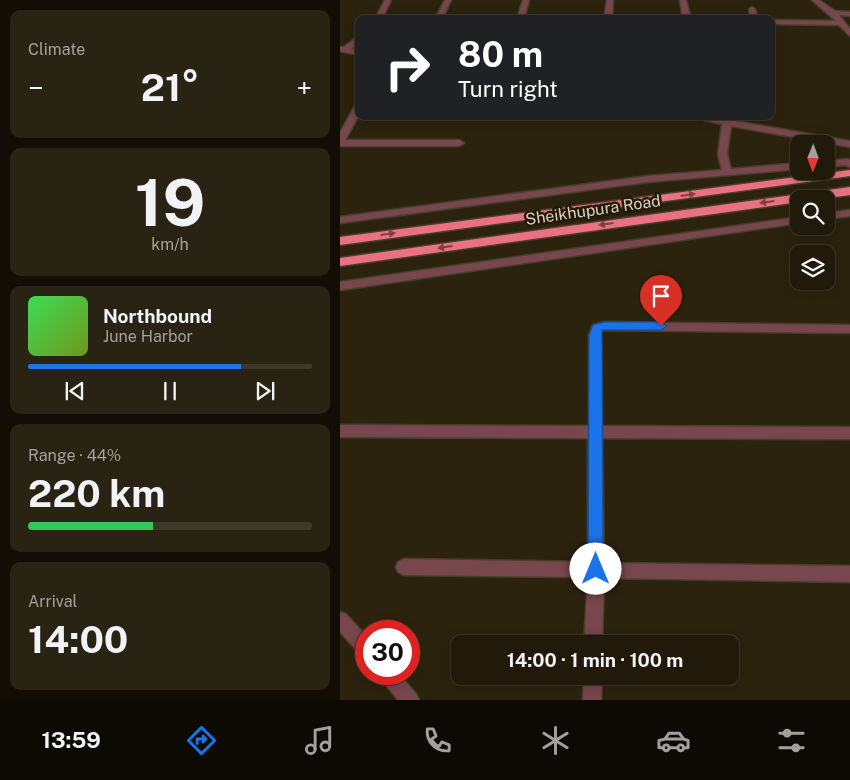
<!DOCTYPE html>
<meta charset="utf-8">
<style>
:root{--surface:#211a0a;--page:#292313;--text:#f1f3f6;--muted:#a2a19c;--line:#3e382b;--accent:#1a73e8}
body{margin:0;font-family:"Public Sans",sans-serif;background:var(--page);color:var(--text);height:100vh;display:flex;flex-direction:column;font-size:19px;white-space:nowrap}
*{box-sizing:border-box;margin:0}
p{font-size:16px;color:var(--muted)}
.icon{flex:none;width:28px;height:28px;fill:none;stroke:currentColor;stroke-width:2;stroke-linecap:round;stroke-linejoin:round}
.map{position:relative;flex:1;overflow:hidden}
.panel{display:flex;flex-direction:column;gap:10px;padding:10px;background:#120e06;width:340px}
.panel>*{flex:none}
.guide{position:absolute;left:15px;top:15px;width:420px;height:105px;border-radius:10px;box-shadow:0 2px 12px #0003,0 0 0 1px var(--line);background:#202124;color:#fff;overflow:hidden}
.needle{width:32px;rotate:181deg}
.fabs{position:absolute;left:450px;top:135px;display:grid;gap:10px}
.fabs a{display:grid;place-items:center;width:45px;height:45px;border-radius:10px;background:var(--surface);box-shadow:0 2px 12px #0003,0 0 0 1px var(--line);font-size:25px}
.speed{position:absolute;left:15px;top:620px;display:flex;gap:10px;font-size:25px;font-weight:700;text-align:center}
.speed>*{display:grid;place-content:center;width:65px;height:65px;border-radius:50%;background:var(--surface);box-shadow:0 2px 12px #0003,0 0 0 1px var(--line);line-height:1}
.speed .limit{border:8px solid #d22;background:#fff;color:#111}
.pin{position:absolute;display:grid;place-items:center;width:42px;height:42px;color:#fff;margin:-51px -21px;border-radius:50% 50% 50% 0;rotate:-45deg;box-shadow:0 0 5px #0007}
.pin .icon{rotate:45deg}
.me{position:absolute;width:55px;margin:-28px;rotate:0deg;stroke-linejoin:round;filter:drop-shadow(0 0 4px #0008)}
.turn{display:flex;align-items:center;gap:18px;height:105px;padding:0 20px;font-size:22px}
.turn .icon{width:65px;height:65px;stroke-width:2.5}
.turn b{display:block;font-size:35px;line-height:42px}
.big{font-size:38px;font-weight:700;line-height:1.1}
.panel .tile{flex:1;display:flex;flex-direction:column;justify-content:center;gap:8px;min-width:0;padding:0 18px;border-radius:10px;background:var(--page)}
.panel .dial{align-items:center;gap:0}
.dial b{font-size:65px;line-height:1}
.song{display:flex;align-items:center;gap:15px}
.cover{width:60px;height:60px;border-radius:8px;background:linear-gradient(135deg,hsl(130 70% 55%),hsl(80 70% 35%))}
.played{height:5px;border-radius:2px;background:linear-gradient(90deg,var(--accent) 75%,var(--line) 75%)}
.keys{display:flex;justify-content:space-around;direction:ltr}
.heat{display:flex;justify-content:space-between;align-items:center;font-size:28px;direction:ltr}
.charge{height:8px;border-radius:4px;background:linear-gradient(90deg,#34c759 44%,var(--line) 0)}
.trip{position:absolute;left:111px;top:635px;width:288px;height:50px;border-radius:10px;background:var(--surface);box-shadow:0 2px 12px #0003,0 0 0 1px var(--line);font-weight:700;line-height:50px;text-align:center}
.tab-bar{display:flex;height:80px;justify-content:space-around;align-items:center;background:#0d0a04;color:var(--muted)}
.tab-bar .icon{width:35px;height:35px}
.tab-bar .on{color:var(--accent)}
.tab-bar b{font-size:22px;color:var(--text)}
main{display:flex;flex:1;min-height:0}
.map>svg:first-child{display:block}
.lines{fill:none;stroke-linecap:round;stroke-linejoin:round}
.minor-casing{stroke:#473f2b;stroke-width:3}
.highway-casing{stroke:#473f2b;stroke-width:3}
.minor{fill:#78474d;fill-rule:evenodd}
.highway{fill:#ea7184;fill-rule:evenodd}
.oneway{fill:#7d413e}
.route{fill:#1a73e8;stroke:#114b97}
.labels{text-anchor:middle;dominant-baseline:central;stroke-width:5;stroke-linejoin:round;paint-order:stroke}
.street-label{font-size:16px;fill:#d7d0c4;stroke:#231905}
</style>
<main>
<section class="panel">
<div class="tile"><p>Climate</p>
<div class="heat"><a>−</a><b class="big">21°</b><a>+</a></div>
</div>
<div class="tile dial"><b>19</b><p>km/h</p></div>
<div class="tile">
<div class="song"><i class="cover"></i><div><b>Northbound</b><p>June Harbor</p></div></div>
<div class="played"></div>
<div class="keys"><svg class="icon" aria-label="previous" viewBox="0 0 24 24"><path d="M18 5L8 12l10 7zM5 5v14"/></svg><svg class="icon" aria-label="pause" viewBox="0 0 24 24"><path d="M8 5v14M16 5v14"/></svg><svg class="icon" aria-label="next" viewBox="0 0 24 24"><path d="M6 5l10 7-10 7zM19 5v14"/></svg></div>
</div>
<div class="tile"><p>Range · 44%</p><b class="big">220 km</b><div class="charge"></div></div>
<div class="tile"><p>Arrival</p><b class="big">14:00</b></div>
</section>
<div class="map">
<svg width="510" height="700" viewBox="0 0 510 700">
<rect width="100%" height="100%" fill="#2c230e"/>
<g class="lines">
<!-- minor casing -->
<g class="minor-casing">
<path id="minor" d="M45,0H51L42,19H35Z
M105,0H111L102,19H95Z
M183,0H189L184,19H177Z
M267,0H273L272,19H264Z
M340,0H346L351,19H343Z
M472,0H479L495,11L510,12V16L499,15L510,29V36L499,25L431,24V20L496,21Z
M412,7L415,9L418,19H410L409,9Z
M16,38H19V44L11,49L19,51V55L0,51V47H4Z
M16,104H19V115L5,140H119L124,143L119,146H0V133Z
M346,116H366L510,141V147L391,126L387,154L391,169L459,163V169L308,182L0,223V217L308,176L382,170L378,154L382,124Z
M507,159L510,160V167L505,165L486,167V161Z
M510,210V216L486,219V213Z
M459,217V223L0,290V282Z
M265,322L510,325V333L265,330L262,331L261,335L262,426L510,427V439L262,438L264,563L510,566V582L264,578L262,644H244L248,577L64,575L58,572L56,567L58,562L64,559L248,562V438L0,437V425L249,426V335L253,325Z
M0,612L6,614L26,636V657L20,654L0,632Z
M39,674H59L76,694L79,700H58L42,680Z
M244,676H262L261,700H243Z"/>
</g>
<!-- highway casing -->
<g class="highway-casing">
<path id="highway" d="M510,170V176L0,245V237Z
M510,187V195L480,199H459V202L0,266V258Z"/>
</g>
<!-- minor -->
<use href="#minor" class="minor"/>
<!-- highway -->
<use href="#highway" class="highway"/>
</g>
<!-- one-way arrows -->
<defs><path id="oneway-solid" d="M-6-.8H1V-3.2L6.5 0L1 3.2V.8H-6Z" transform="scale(1.25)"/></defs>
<g class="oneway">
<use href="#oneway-solid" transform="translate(348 195) rotate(-8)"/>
<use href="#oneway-solid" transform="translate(427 202) rotate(172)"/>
<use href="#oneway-solid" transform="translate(266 224) rotate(172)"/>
<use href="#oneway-solid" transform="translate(48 234) rotate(-8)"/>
<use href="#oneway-solid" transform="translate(105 247) rotate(172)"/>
</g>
<!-- route -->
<path class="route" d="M265,322H321L327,326L321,330H262L263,569L261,574L256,576L250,574L248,569L249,335L253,325Z"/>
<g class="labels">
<!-- street labels -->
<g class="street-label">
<text transform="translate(253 210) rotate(-8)">Sheikhupura Road</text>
</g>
</g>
</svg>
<div class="fabs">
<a><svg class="needle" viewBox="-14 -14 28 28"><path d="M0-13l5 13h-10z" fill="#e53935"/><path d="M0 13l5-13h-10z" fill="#a2a19c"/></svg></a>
<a><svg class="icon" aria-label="search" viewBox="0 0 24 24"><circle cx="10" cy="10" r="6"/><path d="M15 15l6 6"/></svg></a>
<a><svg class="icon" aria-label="layers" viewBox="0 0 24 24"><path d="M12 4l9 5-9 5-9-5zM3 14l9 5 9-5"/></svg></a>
</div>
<div class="speed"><div class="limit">30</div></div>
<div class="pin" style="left:321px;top:326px;background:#d93025"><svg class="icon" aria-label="arrive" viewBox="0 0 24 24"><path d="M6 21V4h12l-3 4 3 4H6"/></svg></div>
<svg class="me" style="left:256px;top:569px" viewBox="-20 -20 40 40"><circle r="19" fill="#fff"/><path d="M0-13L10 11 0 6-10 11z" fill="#1a73e8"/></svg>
<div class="trip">14:00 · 1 min · 100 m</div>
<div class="guide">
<div class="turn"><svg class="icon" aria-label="right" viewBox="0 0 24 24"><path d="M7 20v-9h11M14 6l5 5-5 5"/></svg><div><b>80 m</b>Turn right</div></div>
</div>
</div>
</main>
<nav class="tab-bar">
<b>13:59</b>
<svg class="icon on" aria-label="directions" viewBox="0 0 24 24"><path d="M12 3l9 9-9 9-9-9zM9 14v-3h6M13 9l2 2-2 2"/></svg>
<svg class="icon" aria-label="music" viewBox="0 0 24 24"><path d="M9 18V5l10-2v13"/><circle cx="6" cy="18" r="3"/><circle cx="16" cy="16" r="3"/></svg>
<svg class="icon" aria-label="phone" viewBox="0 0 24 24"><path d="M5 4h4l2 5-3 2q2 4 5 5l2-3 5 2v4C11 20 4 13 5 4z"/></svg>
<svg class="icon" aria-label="climate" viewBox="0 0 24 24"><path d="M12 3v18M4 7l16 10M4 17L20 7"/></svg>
<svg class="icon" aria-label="car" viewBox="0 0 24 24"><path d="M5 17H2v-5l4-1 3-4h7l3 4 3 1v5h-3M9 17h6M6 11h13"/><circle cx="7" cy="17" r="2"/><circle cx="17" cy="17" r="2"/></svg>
<svg class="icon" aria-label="filters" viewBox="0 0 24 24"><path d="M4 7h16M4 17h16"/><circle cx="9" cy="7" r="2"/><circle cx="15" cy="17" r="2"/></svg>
</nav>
